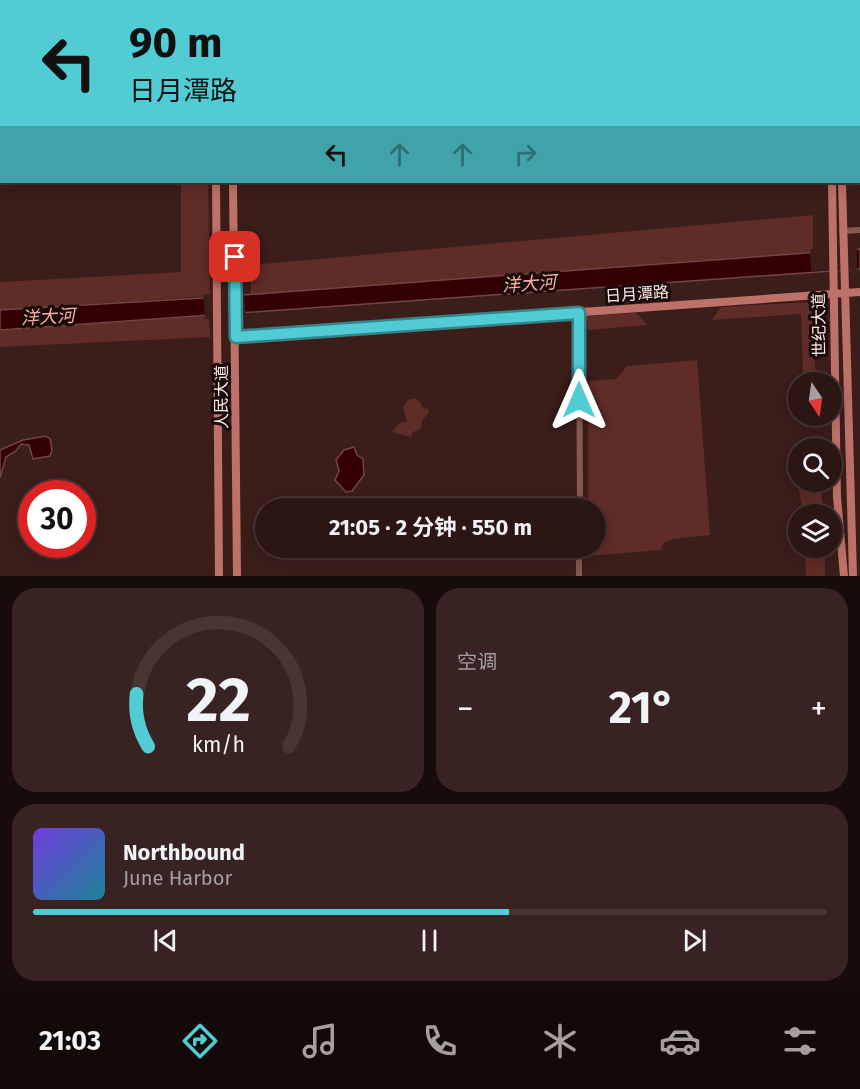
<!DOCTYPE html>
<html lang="zh">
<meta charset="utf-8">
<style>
:root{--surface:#2c1614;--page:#382322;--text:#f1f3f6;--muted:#a69fa0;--line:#483534;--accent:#51ccd5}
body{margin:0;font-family:"Fira Sans","Noto Sans SC",sans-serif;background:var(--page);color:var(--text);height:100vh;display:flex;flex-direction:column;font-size:22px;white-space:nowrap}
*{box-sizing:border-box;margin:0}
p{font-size:20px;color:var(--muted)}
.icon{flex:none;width:33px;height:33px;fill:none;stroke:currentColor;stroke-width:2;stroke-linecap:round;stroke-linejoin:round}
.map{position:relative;height:576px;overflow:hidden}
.details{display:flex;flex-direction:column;gap:12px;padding:12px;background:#180c0b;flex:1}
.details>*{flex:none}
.hud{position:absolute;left:0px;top:0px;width:861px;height:183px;box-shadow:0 3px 15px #0003,0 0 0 2px var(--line);background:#51ccd5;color:#111;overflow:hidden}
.needle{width:39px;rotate:167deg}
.controls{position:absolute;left:788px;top:372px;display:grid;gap:12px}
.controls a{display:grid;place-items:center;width:54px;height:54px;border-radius:50%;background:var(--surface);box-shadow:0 3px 15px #0003,0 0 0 2px var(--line);font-size:30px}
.speed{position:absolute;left:18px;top:480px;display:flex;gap:12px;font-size:30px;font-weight:700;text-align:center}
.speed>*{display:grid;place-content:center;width:78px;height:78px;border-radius:50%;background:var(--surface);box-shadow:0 3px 15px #0003,0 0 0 2px var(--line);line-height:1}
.speed .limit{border:9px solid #d22;background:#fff;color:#111}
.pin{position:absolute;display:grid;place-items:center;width:51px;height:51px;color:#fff;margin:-26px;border-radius:12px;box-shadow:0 3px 9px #0006}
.me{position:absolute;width:66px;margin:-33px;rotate:0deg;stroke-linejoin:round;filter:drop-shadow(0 0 4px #0008)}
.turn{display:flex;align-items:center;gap:21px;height:126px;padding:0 30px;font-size:27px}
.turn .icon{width:78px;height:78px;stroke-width:2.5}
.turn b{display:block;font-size:42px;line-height:51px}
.lanes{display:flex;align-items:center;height:57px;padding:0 30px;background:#0003;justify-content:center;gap:30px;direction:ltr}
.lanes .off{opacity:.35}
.big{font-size:45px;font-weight:700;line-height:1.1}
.details .widget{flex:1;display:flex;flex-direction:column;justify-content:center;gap:9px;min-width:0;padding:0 21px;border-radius:24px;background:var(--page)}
.details .dial{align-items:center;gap:0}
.dial svg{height:156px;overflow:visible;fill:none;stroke:var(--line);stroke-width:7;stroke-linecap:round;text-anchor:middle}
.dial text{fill:var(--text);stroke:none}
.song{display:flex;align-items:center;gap:18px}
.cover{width:72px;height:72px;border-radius:9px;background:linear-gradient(135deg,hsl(260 70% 55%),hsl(190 70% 35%))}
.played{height:6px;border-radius:3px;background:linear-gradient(90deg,var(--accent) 60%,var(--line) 60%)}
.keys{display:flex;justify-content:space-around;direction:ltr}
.heat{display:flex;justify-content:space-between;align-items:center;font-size:33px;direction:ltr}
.details .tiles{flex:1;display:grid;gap:12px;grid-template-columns:1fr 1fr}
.widget:last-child{grid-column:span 2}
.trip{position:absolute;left:255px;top:498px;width:351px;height:60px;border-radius:30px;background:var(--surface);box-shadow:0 3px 15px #0003,0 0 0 2px var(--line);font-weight:700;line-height:60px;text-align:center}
.tab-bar{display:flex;height:96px;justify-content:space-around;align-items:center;background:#120908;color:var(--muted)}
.tab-bar .icon{width:42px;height:42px}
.tab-bar .on{color:var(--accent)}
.tab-bar b{font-size:27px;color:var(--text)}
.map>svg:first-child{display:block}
.green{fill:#602c28}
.water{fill:#340002;stroke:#714646;stroke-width:1.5}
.pier{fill:#3b1d1a}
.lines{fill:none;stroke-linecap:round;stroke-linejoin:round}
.street{stroke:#875751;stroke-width:6}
.secondary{stroke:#bd7169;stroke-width:8}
.route-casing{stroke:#35858a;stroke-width:15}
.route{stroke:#51ccd5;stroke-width:10}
.labels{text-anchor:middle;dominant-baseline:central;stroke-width:6;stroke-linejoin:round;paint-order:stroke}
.street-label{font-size:16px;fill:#fee9e6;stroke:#190b0a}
.water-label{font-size:18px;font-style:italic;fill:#fbafa6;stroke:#190b0a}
</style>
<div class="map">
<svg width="860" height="576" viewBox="0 0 860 576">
<rect width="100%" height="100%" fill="#3b1d1a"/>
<!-- green -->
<path class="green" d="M181,182H208L210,296L0,310V282L181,272Z
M813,215V252L251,294V265Z
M811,302L816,382H799L803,374L801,314L712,320L721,307Z
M636,313L648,325L588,330L586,316Z
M209,316L210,337L0,347V330Z
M697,360L710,535L673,539L663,543L661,550L588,556V548H596V508H588V381L616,379L627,366Z
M414,398L420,402L423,408L429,409L428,414L422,420L421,429L413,432L411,437L392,432L399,423L407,422L403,407L408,400Z
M797,478L798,482H807L809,486H821L823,514H803Z
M805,548H825V576H806Z"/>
<!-- water -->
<path class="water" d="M860,249V269L0,330V310L203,298Z
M46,436L50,439L52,450L50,456L33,459L29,445L21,444L16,451L6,457L0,478V450L23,440Z
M354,447L357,455L363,459L364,475L352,491L346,492L335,480L339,471L336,460L344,450Z"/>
<!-- pier -->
<path class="pier" d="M857,246V270L811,271L810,249Z
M244,292L246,317L205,319L203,295Z"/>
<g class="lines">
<!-- street -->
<path class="street" d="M842,231L860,230
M579,313L580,508
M579,576V548"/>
<!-- secondary -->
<path class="secondary" d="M215,0V2
M231,0V2
M840,0V2
M831,2V0
M216,182L219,576
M233,182L237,576
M832,182L837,497L844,576
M842,182L853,576
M236,337L860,292"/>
</g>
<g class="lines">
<!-- route casing -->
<g class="route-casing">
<path id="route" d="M235,257L236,337L579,313V400"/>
</g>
<!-- route -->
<use href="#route" class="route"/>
</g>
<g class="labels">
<!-- street labels -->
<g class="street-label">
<text transform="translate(637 294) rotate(-4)">日月潭路</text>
<text transform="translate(819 325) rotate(-91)">世纪大道</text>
<text transform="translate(221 397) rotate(-90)">人民大道</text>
</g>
<!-- water labels -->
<g class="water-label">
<text transform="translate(529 284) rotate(-4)">洋大河</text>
<text transform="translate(48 317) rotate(-3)">洋大河</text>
</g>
</g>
</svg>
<div class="controls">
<a><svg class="needle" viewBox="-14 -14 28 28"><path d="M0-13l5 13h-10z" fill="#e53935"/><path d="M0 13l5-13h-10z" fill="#a69fa0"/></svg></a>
<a><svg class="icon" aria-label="search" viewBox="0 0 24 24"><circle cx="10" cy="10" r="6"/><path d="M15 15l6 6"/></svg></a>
<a><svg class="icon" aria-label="layers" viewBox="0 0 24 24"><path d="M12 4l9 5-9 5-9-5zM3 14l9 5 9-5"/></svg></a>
</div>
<div class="speed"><div class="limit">30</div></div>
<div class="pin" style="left:235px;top:257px;background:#d93025"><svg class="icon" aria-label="arrive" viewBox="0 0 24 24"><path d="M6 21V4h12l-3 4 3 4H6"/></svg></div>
<svg class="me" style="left:579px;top:400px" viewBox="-20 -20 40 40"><path d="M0-17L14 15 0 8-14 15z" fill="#51ccd5" stroke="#fff" stroke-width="4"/></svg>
<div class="trip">21:05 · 2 分钟 · 550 m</div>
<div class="hud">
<div class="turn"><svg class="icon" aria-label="left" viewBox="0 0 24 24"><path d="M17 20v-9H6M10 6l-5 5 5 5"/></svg><div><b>90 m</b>日月潭路</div></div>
<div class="lanes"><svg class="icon" aria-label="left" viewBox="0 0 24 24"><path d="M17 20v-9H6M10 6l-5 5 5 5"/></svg><svg class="icon off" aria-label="ahead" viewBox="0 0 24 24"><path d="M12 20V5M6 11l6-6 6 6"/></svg><svg class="icon off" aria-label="ahead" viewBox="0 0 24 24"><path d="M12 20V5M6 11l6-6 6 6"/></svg><svg class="icon off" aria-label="right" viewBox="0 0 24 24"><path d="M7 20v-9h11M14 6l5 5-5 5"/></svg></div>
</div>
</div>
<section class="details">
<div class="tiles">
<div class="widget dial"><svg viewBox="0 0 100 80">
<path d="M14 69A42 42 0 1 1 86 69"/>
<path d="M14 69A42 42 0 0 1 8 42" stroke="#51ccd5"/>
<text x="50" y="56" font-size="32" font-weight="700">22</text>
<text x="50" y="72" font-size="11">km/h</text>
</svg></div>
<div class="widget"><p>空调</p>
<div class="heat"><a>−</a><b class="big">21°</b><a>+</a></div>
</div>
<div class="widget">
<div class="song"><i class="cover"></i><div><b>Northbound</b><p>June Harbor</p></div></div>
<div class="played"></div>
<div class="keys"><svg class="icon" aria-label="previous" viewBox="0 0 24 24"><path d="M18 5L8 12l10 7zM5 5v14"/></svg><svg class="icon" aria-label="pause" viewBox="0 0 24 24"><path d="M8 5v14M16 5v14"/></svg><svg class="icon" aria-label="next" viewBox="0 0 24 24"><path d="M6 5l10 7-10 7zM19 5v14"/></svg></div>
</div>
</div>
</section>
<nav class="tab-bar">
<b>21:03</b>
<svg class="icon on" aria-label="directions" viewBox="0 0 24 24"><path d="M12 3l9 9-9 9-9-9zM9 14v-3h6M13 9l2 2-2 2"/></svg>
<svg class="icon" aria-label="music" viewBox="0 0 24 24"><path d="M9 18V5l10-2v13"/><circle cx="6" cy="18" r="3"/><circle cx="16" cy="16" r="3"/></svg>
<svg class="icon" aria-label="phone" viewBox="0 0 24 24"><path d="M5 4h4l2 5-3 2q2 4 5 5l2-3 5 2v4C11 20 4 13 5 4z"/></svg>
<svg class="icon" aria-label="climate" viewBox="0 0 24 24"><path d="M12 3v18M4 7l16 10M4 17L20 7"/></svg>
<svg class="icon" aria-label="car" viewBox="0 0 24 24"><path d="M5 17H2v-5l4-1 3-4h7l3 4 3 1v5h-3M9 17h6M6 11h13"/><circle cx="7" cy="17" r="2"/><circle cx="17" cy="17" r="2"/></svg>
<svg class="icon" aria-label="filters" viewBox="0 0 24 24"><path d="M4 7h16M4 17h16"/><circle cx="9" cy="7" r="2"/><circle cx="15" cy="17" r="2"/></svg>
</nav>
